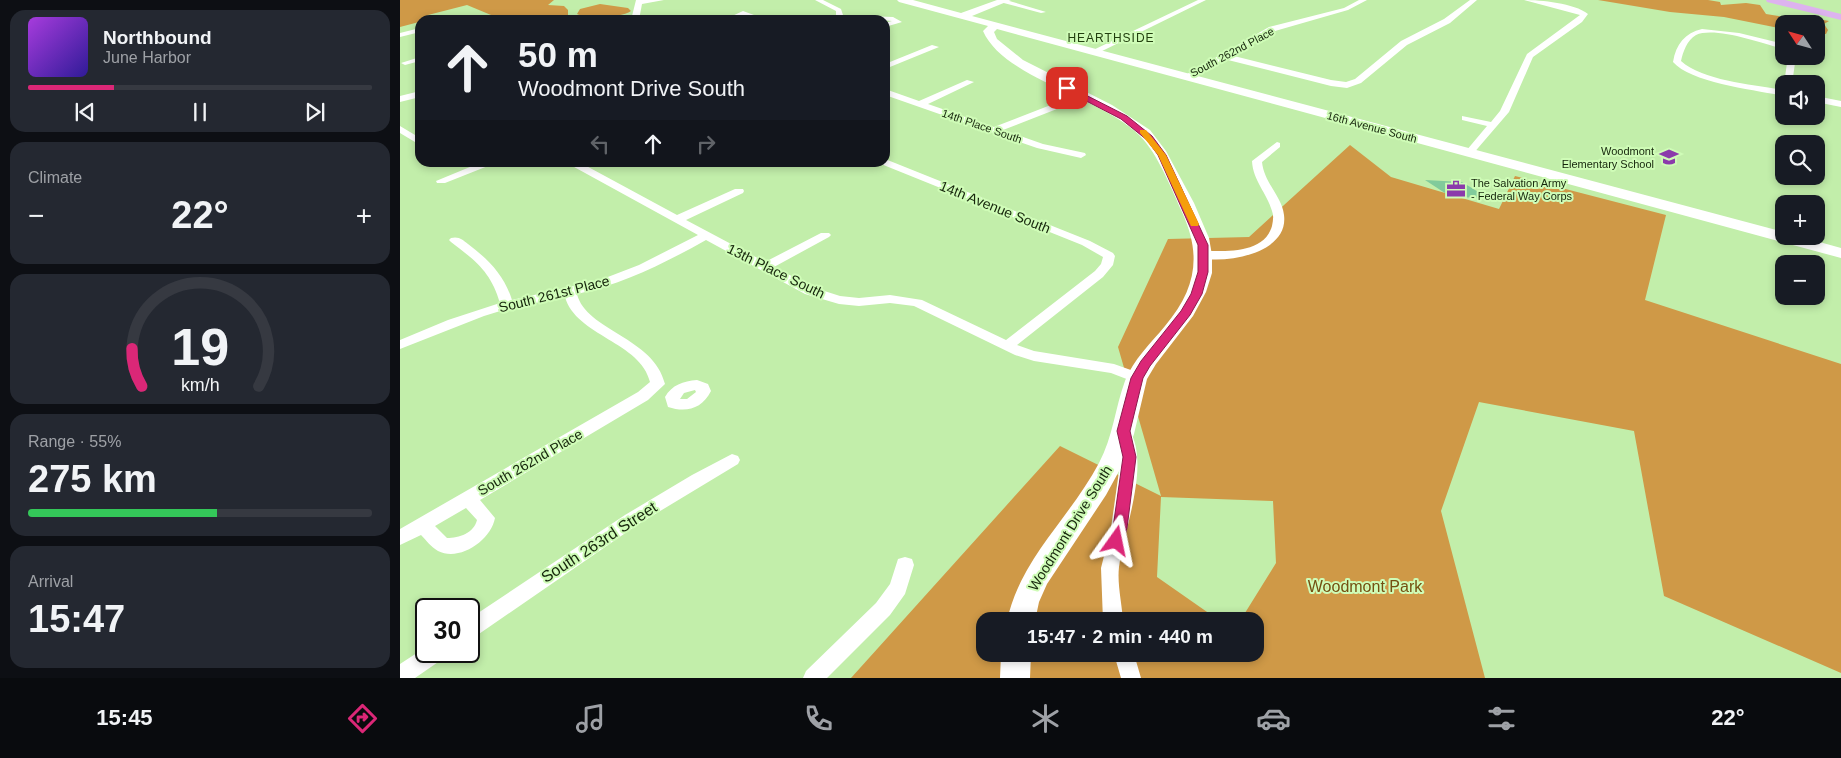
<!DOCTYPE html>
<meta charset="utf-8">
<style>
:root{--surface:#171b24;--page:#242831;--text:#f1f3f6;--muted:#9ea1a6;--line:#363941;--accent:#db2777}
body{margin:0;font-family:Arial,sans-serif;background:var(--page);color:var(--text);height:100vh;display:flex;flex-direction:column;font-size:19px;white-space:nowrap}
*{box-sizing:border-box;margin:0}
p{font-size:16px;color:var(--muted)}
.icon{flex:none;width:28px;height:28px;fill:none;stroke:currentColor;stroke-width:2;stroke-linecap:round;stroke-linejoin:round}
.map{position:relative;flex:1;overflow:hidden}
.side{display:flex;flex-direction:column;gap:10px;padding:10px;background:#0d0f14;width:400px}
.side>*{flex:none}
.banner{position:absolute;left:15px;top:15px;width:475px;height:152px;border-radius:15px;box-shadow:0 2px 8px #0003;background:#171b24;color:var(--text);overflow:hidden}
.needle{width:32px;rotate:306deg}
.controls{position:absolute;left:1375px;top:15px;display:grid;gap:10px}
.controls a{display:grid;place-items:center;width:50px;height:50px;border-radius:10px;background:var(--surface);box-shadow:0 2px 8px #0003;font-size:25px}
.speed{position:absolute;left:15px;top:598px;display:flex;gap:10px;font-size:25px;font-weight:700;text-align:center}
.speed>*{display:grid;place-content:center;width:65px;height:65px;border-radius:50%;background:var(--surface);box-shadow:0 2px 8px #0003;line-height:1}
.speed .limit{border:2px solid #111;border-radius:8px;background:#fff;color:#111}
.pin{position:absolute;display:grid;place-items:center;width:42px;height:42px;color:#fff;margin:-21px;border-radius:10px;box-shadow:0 2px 8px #0006}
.me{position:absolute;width:55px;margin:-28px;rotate:12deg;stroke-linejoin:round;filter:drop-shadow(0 0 4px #0008)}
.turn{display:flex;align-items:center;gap:18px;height:105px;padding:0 20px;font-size:22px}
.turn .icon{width:65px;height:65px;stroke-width:2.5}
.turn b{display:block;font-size:35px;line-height:42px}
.lanes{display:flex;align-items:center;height:48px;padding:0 20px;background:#0003;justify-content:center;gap:25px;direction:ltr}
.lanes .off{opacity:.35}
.big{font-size:38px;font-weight:600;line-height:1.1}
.side .widget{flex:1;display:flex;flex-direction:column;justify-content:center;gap:8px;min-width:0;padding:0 18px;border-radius:15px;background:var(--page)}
.side .dial{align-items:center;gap:0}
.dial svg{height:130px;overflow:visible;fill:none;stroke:var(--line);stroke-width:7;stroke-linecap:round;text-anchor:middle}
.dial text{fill:var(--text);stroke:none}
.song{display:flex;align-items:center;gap:15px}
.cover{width:60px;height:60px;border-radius:8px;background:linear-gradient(135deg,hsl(280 70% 55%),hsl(250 70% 35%))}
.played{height:5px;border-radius:2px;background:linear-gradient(90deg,var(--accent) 25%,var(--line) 25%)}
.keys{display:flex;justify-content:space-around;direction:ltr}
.heat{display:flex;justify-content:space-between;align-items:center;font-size:28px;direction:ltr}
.charge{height:8px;border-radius:4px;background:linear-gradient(90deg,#34c759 55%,var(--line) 0)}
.trip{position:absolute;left:576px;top:612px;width:288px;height:50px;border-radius:15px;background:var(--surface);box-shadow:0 2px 8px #0003;font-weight:600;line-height:50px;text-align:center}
.dock{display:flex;height:80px;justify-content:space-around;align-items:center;background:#090b0e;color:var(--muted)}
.dock .icon{width:35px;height:35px}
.dock .selected{color:var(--accent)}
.dock b{font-size:22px;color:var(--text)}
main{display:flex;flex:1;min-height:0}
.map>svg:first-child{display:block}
.forest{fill:#cf9947;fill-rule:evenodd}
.building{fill:#81cb9b}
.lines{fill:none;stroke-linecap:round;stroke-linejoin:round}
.street{fill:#fff;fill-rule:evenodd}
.secondary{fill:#fff;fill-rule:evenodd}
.primary{fill:#ddb3ef;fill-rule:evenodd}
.route{fill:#db2777;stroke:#8e194d}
.slow{fill:#f59e0b}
.labels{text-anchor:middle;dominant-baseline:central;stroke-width:4;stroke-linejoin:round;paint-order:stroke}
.far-street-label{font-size:11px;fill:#16260c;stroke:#cffcb7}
.far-poi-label{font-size:11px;fill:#16260c;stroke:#cffcb7;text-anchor:end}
.far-neighbourhood-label{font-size:12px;letter-spacing:1px;fill:#223f0f;stroke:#cffcb7}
.street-label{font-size:14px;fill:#16260c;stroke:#cffcb7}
.near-street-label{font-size:16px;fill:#16260c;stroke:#cffcb7}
.near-park-label{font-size:16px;fill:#744f11;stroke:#cffcb7}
</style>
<main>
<section class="side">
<div class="widget">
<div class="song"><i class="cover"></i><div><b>Northbound</b><p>June Harbor</p></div></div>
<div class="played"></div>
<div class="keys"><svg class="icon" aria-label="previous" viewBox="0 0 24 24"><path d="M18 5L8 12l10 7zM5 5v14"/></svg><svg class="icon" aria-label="pause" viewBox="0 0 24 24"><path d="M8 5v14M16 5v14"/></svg><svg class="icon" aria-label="next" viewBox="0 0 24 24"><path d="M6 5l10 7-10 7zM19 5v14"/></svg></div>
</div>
<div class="widget"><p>Climate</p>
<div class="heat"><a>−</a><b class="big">22°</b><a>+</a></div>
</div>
<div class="widget dial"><svg viewBox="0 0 100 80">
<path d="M14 69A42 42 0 1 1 86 69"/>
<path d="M14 69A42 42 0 0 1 8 46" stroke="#db2777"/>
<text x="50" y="56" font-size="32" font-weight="700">19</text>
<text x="50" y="72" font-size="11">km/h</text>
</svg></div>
<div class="widget"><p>Range · 55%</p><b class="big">275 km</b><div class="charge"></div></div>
<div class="widget"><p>Arrival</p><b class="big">15:47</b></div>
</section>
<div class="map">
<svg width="1441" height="678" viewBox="0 0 1441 678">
<rect width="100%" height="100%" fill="#c2eeaa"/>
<!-- forest -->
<path class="forest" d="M0,0H154L148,5L164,6L168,10V18L175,20H103L67,5L28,15L19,22L0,27Z
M1198,0H1308L1320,2L1321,5L1346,3L1360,5L1366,14L1384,17L1397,15L1429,21L1424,24L1428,30L1426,34H1416V24H1384V29L1324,17L1270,12Z
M200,4L228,8L231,11C221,18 187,19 177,14L180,9Z
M950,145L991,177L1099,209L1115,176L1266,215L1245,300L1441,364V673L1264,596L1234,431L1079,402L1041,511L1085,678H451L660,446L761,496L718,347L768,239L849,237ZM761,497L873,501L876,563L840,621H855V654H585V621H820L757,577Z"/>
<!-- building -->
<path class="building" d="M1025,180L1062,182L1088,198L1051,197Z"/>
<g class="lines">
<!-- street -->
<path class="street" d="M236,0H264L242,4L239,20H231Z
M415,0H423L441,9L443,15L493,17L502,22L485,27V23L492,21L469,19L436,20V11Z
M599,0H606L646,12L641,13L600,2Z
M798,0H806L696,54L689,52Z
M959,0H967L948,10L875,31L830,55L931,80L946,82L955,79L1001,41L1044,19L1070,0H1077L1050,23L1007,45L961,83L947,88L931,86L824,59L789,79L782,77L869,27L944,8Z
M1124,0C1141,0 1174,3 1188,14L1182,22L1133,57L1109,112L1072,155H1066V151L1087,126L1062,120V116L1091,122L1100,111L1127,54L1180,15Z
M343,11L354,15L345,20L330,17Z
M20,28V32L0,37V33Z
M1302,29L1339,33L1384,44V49C1364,44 1315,26 1296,35C1287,40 1283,52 1281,61C1303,81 1355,85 1384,90V96C1356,90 1291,83 1273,62C1276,44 1285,33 1302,29Z
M532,45L539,47L485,69V64Z
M1388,56H1396L1392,84H1384Z
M20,57V61L5,65L1,63Z
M567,80L574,82L528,104L594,127L679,94H685V98L603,130L643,144L685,153L686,155L681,158L637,148L485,95V89L519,101Z
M20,91V97L0,102V96Z
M1416,96L1441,101V107L1416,102Z
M0,126L20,138V145L0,133Z
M877,142L880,143V147L862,162C864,183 882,196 884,215C889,253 827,264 800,258L798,255L800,252L804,251C826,251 864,254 872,226C873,221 874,216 872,211C867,193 853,181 852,161Z
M485,159L690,241L713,253L715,256L713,265L703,277L617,345L634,351L714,364L742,374L744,378L742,382L737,383L711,373L634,361L615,355L514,306L490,303L459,306L439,304L405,294L306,240C265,263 223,284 177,294C186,331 254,337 265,384L248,400L80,500L95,518C91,540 60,562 38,551C31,547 26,540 21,535L0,545V529L238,392L250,382C241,342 176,336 165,297L110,308L84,316L0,349V340L48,320L100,303C91,272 76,261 51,242L49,240L51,238C59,236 63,240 68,244C89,260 104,275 112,300L200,280L239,265L298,235L165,162H179L277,215L335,189H343L344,191L343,193L286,220L365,262L421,233H429L431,235L429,237L374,267L415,288L440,296L459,298L490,295L522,300L606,340L695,271L701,264L703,257L682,245L481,164L480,162H485ZM66,508L77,520C74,533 59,538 47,538L35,526Z
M82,162H98L45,183H37L36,181Z
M297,380L308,384L311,391C302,409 286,413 268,407L265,397C272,385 283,381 297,380ZM295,390L296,392L287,399H280L284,393Z
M724,429L730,431C750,466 724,529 719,567C717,584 722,604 723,621H703L701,568L711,528L721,457L716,435L718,431Z
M332,454L338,456L340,460L338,464L237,525L76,636L69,639V619L225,515L292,475Z
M505,557L512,559L514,565L505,594L490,615L427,678H403L406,671L476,603L490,584L498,559Z
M26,647V651H47L44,658L15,678H0V664Z
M714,654H734L741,678H721Z"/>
<!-- secondary -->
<path class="secondary" d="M497,0H513L561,13L597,0H611L572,16L1384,232V236H1398L1441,248V258L597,29L594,32L597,39L623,60L712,105L750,130L766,151L794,203L809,238L812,255V273L806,292L793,316L756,364L747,379L734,434L724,462L706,495L647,584L639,602L635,621H607C620,559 670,518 699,463C713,437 715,408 725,381C733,360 751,343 765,326C796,289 802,256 782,212C771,188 758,154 740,136C702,97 604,79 583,31L588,26L499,2Z
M601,654H631L630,678H600Z"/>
<!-- primary -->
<path class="primary" d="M1366,0H1385L1441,14V20L1367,2Z"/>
</g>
<!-- route -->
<path class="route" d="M665,87H670L727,116L752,136L766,155L808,245V272L802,294L790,315L750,366L743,378L730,431L736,457L727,528L722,545L716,547L711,545L709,541L713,528L723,457L717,431L731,378L741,361L781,311L791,294L798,272V245L758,155L747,140L721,119L665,90Z"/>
<!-- slow -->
<path class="slow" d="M740,130H746L766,155L799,224L798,226H791L790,224L758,155L740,133Z"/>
<!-- icons -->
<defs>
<g id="school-bare" transform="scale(1.5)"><path d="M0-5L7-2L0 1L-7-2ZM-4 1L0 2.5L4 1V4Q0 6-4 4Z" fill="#8b3bab" stroke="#cffcb7" stroke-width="2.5" paint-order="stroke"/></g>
<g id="office-bare" transform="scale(1.5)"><path d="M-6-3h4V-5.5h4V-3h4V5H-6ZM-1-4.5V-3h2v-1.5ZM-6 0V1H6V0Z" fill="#8b3bab" stroke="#cffcb7" stroke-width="2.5" paint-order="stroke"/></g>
</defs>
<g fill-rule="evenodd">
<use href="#school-bare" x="1269" y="157"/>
<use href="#office-bare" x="1056" y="189"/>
</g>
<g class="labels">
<!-- far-street labels -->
<g class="far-street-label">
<text transform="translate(832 52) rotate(-28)">South 262nd Place</text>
<text transform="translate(582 126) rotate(19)">14th Place South</text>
<text transform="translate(972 127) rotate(15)">16th Avenue South</text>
</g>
<!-- far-poi labels -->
<g class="far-poi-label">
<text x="1254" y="151">Woodmont<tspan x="1254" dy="13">Elementary School</tspan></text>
<text x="1071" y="183" text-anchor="start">The Salvation Army<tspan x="1071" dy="13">- Federal Way Corps</tspan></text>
</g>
<!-- far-neighbourhood labels -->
<g class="far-neighbourhood-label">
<text x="711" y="38">HEARTHSIDE</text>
</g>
<!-- street labels -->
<g class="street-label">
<text transform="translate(595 207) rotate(22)">14th Avenue South</text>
<text transform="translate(376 271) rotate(26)">13th Place South</text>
<text transform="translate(154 294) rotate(-14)">South 261st Place</text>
<text transform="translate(130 462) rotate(-30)">South 262nd Place</text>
<text transform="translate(670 528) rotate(-58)">Woodmont Drive South</text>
</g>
<!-- near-street labels -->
<g class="near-street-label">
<text transform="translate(199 542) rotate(-33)">South 263rd Street</text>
</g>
<!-- near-park labels -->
<g class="near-park-label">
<text x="965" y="586">Woodmont Park</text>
</g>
</g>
</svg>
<div class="controls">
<a><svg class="needle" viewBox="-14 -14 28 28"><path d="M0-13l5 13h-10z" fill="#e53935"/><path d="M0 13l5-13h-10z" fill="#9ea1a6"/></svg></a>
<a><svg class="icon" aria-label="sound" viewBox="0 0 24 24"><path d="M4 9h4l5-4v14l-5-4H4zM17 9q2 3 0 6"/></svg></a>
<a><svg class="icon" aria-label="search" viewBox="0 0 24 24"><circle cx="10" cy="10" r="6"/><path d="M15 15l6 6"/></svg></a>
<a>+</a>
<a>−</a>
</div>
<div class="speed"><div class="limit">30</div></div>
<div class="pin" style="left:667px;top:88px;background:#d93025"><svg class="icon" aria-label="arrive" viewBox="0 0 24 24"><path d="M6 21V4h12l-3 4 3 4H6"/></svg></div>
<svg class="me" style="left:716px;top:541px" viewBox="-20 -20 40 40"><path d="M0-17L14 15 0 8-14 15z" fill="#db2777" stroke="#fff" stroke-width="4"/></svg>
<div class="trip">15:47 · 2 min · 440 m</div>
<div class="banner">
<div class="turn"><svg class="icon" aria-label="ahead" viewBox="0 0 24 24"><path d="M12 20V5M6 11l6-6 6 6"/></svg><div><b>50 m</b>Woodmont Drive South</div></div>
<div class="lanes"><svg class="icon off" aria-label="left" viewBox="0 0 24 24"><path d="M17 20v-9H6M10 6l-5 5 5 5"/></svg><svg class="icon" aria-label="ahead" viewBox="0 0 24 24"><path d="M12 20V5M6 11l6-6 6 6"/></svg><svg class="icon off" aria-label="right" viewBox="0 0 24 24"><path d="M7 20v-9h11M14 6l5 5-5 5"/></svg></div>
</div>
</div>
</main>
<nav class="dock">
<b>15:45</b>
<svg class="icon selected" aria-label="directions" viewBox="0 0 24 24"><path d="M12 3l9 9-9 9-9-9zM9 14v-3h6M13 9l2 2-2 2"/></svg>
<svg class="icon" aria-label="music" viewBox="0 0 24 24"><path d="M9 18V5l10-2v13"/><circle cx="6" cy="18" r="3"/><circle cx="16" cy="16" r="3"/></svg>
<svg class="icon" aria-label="phone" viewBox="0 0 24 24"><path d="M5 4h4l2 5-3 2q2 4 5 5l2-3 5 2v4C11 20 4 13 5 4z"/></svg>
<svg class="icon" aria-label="climate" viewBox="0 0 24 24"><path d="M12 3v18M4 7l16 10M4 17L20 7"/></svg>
<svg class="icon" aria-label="car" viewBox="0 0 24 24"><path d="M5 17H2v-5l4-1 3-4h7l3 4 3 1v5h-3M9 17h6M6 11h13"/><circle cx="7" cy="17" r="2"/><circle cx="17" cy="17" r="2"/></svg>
<svg class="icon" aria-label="filters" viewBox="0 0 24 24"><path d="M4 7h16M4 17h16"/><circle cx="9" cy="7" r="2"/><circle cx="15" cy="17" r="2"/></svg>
<b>22°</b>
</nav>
